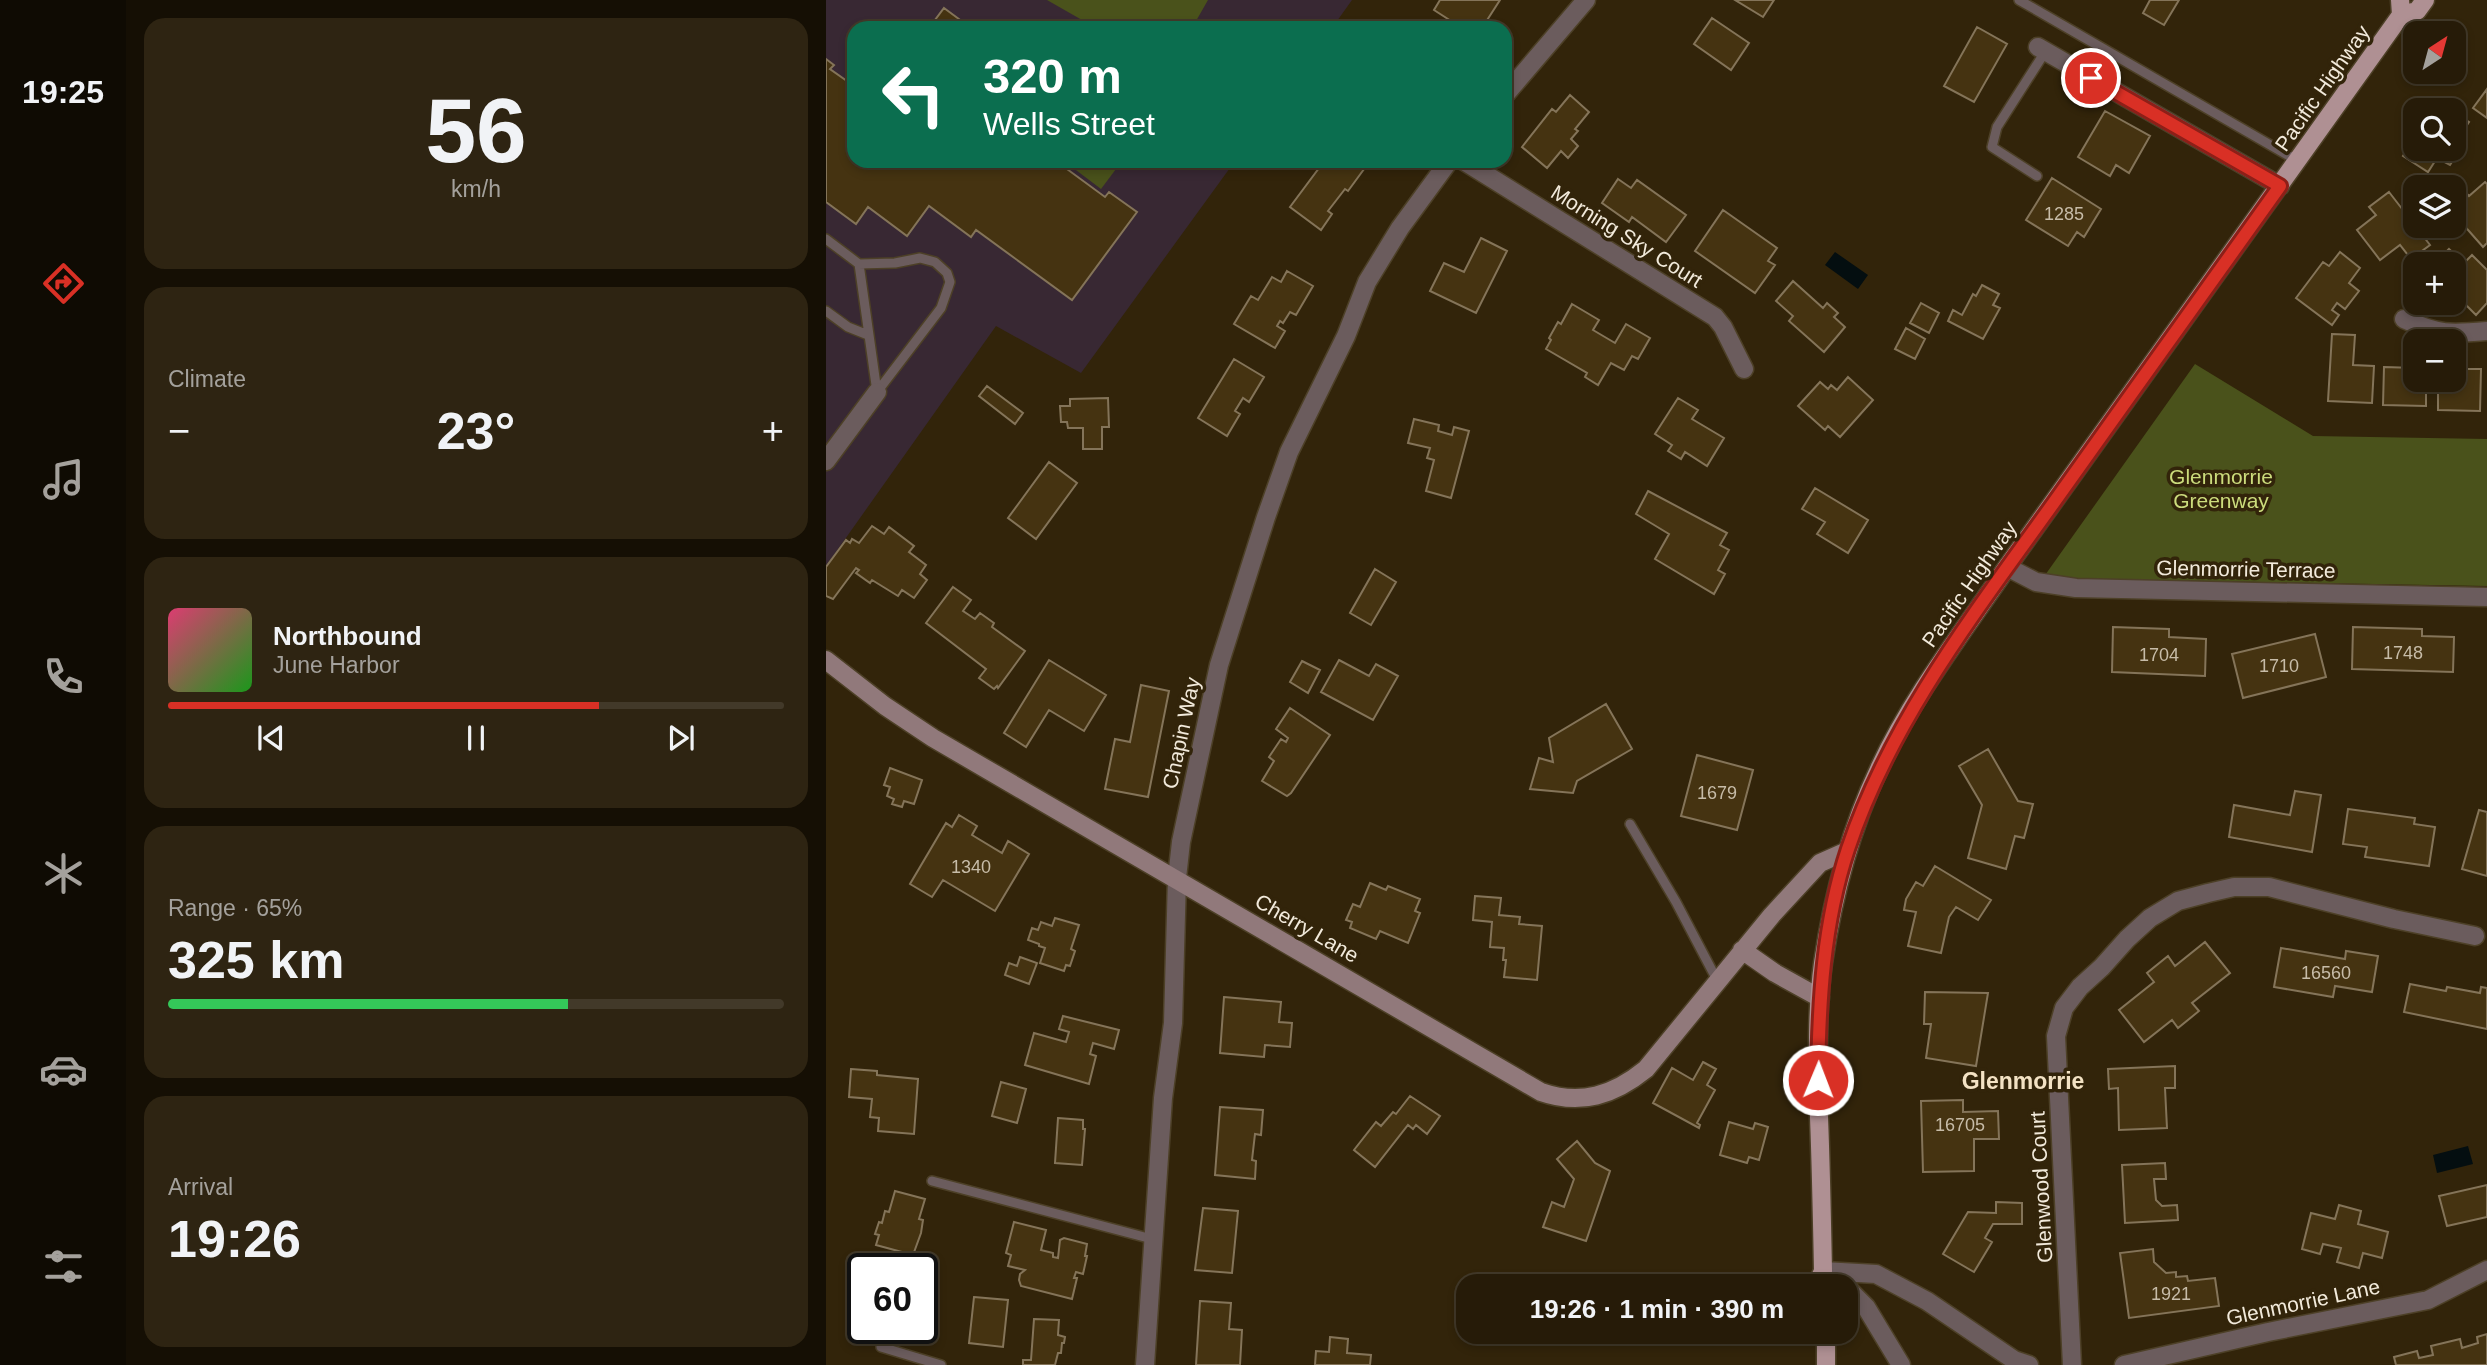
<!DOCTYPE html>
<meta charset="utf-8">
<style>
:root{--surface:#261b08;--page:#2e2412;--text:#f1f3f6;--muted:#a4a19c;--line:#423929;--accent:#d93025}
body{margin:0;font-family:Arial,sans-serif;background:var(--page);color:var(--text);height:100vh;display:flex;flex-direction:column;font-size:26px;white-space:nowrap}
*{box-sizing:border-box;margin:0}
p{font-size:23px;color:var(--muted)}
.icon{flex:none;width:38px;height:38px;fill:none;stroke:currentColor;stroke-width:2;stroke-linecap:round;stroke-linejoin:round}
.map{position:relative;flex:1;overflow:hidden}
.panel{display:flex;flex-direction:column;gap:18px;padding:18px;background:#150f04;width:700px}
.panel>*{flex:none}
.guide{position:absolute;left:21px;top:21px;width:665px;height:147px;border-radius:21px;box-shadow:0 4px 10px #0003,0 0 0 2px var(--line);background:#0b6e4f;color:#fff;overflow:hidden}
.needle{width:46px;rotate:36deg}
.fabs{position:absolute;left:1577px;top:21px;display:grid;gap:14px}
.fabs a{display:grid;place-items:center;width:63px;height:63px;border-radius:14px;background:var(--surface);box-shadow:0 4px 10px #0003,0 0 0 2px var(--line);font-size:35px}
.speed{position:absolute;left:21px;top:1253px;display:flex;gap:14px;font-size:35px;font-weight:700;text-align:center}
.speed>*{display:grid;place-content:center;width:91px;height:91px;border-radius:50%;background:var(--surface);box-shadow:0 4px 10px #0003,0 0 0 2px var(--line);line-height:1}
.speed .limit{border:4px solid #111;border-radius:10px;background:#fff;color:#111}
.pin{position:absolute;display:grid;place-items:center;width:60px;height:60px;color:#fff;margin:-30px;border:4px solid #fff;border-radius:50%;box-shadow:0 2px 7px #0007}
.me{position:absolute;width:77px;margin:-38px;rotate:1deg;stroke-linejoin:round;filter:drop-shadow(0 0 5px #0008)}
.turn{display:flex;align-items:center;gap:24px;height:147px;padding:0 21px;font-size:32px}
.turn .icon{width:91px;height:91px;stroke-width:2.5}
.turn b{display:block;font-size:49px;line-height:60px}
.big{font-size:52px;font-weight:700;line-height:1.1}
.panel .widget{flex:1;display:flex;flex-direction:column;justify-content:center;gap:10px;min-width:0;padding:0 24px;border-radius:21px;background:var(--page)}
.panel .dial{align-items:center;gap:0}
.dial b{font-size:91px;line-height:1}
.song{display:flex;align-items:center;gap:21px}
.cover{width:84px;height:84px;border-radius:10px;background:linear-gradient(135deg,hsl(340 70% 55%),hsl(120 70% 35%))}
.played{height:7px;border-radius:4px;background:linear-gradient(90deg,var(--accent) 70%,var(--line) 70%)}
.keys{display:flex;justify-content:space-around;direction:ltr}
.heat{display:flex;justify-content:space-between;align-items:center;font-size:38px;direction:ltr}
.charge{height:10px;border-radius:5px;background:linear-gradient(90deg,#34c759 65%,var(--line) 0)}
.trip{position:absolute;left:630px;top:1274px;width:402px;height:70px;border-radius:21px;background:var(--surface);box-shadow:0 4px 10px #0003,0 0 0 2px var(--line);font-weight:700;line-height:70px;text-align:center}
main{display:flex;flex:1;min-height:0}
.menu{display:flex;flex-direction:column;width:126px;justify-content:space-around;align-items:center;background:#0f0b03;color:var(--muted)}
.menu .icon{width:49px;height:49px}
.menu .active{color:var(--accent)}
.menu b{font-size:32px;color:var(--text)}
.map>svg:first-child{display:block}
.education{fill:#382833}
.green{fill:#4a521b}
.water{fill:#040e10}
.building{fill:#453311;stroke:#847459;stroke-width:2}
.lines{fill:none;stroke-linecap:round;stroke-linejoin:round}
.lane-casing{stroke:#4d4027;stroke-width:12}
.street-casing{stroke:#4d4027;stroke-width:21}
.secondary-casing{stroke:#4d4027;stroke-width:21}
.primary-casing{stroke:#4d4027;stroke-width:21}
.lane{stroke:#6b5c5d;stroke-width:9}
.street{stroke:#6b5c5d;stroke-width:18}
.secondary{stroke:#91797b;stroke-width:18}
.primary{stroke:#af9093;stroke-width:18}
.route-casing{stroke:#8d1f18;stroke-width:18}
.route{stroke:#d93025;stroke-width:12}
.labels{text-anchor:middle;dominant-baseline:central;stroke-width:7;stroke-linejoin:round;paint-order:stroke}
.number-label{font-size:18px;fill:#c7bca8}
.street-label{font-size:21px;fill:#f2eadb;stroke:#32240a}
.park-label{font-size:21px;fill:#ccdc7c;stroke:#32240a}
.neighbourhood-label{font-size:23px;font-weight:bold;fill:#f3e2c4;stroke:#32240a}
</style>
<main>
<nav class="menu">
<b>19:25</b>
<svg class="icon active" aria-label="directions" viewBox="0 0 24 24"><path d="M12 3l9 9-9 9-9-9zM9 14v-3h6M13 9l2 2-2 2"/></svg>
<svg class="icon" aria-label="music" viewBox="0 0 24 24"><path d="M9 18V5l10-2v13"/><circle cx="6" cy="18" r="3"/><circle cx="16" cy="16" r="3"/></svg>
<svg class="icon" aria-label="phone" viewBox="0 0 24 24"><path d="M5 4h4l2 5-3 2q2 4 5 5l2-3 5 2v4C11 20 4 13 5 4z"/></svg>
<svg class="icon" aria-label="climate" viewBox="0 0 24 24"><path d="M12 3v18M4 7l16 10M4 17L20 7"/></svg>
<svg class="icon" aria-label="car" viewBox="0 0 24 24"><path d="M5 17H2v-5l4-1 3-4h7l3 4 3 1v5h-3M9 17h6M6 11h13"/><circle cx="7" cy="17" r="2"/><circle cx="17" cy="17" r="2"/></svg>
<svg class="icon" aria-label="filters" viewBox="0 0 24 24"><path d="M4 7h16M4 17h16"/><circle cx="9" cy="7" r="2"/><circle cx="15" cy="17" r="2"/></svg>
</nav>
<section class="panel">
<div class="widget dial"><b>56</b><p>km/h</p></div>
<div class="widget"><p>Climate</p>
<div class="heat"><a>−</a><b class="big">23°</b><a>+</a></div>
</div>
<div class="widget">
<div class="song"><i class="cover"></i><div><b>Northbound</b><p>June Harbor</p></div></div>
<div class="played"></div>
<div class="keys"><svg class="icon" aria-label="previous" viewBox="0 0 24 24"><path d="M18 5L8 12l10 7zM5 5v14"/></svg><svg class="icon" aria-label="pause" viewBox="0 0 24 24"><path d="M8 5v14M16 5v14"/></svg><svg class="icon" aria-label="next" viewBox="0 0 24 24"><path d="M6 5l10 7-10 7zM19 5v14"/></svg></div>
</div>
<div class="widget"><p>Range · 65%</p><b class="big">325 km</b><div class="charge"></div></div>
<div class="widget"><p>Arrival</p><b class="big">19:26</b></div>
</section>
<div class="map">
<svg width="1661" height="1365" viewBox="0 0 1661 1365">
<rect width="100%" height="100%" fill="#32240a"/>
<!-- education -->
<path class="education" d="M0,0H526L506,28H28V161H409L255,373L170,326L0,566Z"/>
<!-- green -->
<path class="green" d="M221,0H382L366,28H270Z
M238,161H296L275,189Z
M1369,364L1487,436L1661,439V586L1217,578Z"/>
<!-- water -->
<path class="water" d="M1009,252L1042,275L1032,289L999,265Z
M1642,1146L1647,1164L1611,1173L1607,1155Z"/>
<!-- building -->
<path class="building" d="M614,0H674L656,28H636L608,10Z
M909,0H948L937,17Z
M1324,0H1353L1338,25L1317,13Z
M118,8L145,28H103Z
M886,18L923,43L905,70L868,44Z
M1151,27L1181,44L1148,102L1118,86Z
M0,59L8,65L4,69L28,86V161H230L279,197L283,192L311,212L246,300L150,230L145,237L103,206L81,236L42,207L30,224L0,202Z
M1661,89V118L1647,108Z
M744,95L763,112L749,129L752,131L745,139L752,146L742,158L735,151L721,168L696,147L726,109L730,112Z
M1279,111L1324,136L1303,173L1290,165L1284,176L1252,157Z
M1628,112L1643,122L1631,140L1637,145L1624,165L1611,158L1602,172L1577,156L1589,137V149H1628Z
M489,161H535L541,165L522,191L519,189L502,211L506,214L495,230L464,207L493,168L487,164Z
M1226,178L1275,209L1258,237L1251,232L1242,246L1200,220Z
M792,179L805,188L811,180L860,215L840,242L806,217L803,222L776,203Z
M1659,182L1661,184V243L1657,247L1628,214L1627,187L1631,183L1643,196Z
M1563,192L1604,245L1585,259L1574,245L1554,260L1531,230L1550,215L1543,207Z
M897,210L951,248L942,261L949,265L929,293L869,251Z
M655,238L681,251L650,313L604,291L618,263L638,272Z
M1623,249L1638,263L1646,255L1661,270V303L1650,315L1636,301L1632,305L1628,301V264H1608Z
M1514,252L1534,268L1523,283L1533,291L1519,309L1511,303L1506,310L1513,315L1506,325L1470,298L1497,262L1503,266Z
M461,271L487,286L470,315L464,312L457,323L454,321L451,326L459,331L449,348L408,324L425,296L432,300L446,277L455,282Z
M967,281L997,308L1001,303L1012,313L1008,317L1019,327L998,352L963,321L967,316L950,301Z
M1156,285L1173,294L1167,305L1174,308L1157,339L1122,321L1127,310L1136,315L1147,294L1150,296Z
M1095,303L1113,313L1103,333L1084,323Z
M746,304L773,320L767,330L789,343L800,324L824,338L812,359L806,356L798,370L785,363L772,385L759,377L761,373L720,349L725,340L723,338L732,322L735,324Z
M1080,328L1099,339L1089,359L1069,349Z
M1506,334L1529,335L1527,365L1548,366L1546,403L1502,401Z
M408,359L438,377L423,402L417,398L409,411L414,414L401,436L372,418Z
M1558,367L1589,368V380H1600V406L1557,405Z
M1628,369H1655L1654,411L1612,410V380H1628Z
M1022,377L1047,400L1014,437L1002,426L999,430L972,406L994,382L1002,389L1005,385L1011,390Z
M161,386L197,413L189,424L153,396Z
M282,398L283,427H276V449H257V428H242L241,422H235L234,406H244V399Z
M852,398L872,410L866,419L898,438L881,466L859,452L855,459L842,451L846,445L829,434Z
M588,419L613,425L612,431L626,435L628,427L643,431L625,498L600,491L608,460L601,458L604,448L582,443Z
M223,462L251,483L210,539L182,518Z
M989,488L1042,520L1022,553L991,534L999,522L976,509Z
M822,491L901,533L894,545L903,550L892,570L899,574L888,594L829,559L843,534L810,514Z
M46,526L58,534L63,527L88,546L83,552L100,565L94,574L101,580L88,598L76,590L72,596L46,580L44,583L30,573L33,570L30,568L7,599L0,596V567L20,540L24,543L26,539L33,543Z
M549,569L570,582L545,625L524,613Z
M127,587L145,600L137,611L149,619L154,613L168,623L166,627L199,651L172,688L171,686L168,689L153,678L160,669L100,623Z
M1287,627L1343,629V637L1380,639L1379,676L1286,672Z
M1527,627L1596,629V636L1628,637L1627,672L1526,669Z
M1489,634L1500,677L1417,698L1406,654Z
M223,660L280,695L258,731L223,710L200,747L178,733Z
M513,660L543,676L550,664L572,676L547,720L495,692Z
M476,661L494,670L482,693L464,682Z
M315,685L343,691L322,797L279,789L289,739L304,742Z
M780,704L806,749L751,781L747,793L704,789L713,758L727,762L723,738Z
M464,708L504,735L465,793L461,796L436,781L448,761L443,757L455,739L460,742L462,738L450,729Z
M1162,749L1192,801L1207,804L1198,838L1189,836L1180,869L1142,858L1156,805L1133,766Z
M871,755L927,770L911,830L855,816Z
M64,768L96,780L88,804L78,801L76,807L66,804L68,799L61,796L64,787L58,785Z
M1469,791L1495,795L1486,852L1403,837L1408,805L1464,815Z
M1522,809L1589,818L1588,824L1609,827L1603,866L1539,857L1541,847L1517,844Z
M1653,810L1661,812V876L1636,869Z
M133,815L151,826L146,835L176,853L182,841L203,854L169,911L117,880L106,897L84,884L120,823L126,827Z
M1109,866L1165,900L1152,920L1130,907L1123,917L1115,953L1082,946L1090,912L1078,910L1080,899L1090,882L1097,886Z
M544,883L560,890L562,886L594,899L589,911L594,913L582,943L554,931L550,939L524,928L526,922L520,920L527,904L534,907Z
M649,896L675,898L673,915L694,917L693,924L716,926L711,980L678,977L680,960H677L678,948L664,947L666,922L647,920Z
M229,918L253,925L245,949L249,951L244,966L240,965L238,971L214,963L219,948L213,946V944L202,940L206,928L212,930L215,922L226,926Z
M1379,942L1404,973L1366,1003L1373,1011L1352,1028L1346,1020L1318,1042L1293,1010L1328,982L1321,973L1342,956L1349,966Z
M1455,948L1519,959L1520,951L1552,956L1546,992L1509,986L1507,997L1448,987Z
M194,957L211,963L203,984L179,975L183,963L191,966Z
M1584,984L1620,991L1621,987L1654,993L1655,987L1661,988V1029L1578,1012Z
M1099,992L1162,993L1150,1066L1100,1058L1105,1024H1098Z
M398,997L455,1002L453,1022L466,1023L464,1047L439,1045L438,1057L394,1053Z
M237,1016L293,1030L288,1049L267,1043L264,1054L270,1056L263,1084L199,1065L208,1033L240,1042L243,1032L233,1029Z
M877,1062L890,1069L881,1085L889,1090L871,1123L874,1125L873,1128L827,1103L846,1068L867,1080Z
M1349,1066V1088H1339L1341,1128L1293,1130L1292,1088L1283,1089L1282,1069Z
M25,1069L51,1071V1075L92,1079L88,1134L52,1131L53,1118L44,1117L46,1099L23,1097Z
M175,1082L200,1089L191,1123L166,1116Z
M584,1096L614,1116L601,1134L590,1125L587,1129L582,1125L549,1167L528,1150L550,1122L555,1126L567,1112L570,1114Z
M1137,1100V1112L1172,1111L1173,1139H1148V1171L1097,1172L1095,1101Z
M394,1107L437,1110L435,1135L429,1134L426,1160L430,1161L429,1179L389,1175Z
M232,1118L257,1120V1129H259L256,1165L229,1163Z
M903,1122L927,1129L929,1123L942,1127L933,1160L923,1157L921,1163L894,1155Z
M751,1141L769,1163L784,1171L760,1241L717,1227L726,1202L738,1207L748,1179L731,1159Z
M1339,1163L1340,1179H1328L1330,1200L1336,1206L1351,1205L1352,1220L1299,1223L1296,1165Z
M1661,1185V1217L1621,1226L1613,1196Z
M69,1191L99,1199L93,1219L97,1220L95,1233L87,1255L50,1245L53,1235L49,1234L53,1222L56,1223L59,1211L63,1212Z
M1170,1202L1196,1203V1224H1167L1159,1238L1166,1242L1148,1272L1117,1254L1142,1212L1170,1213Z
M1513,1205L1535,1211L1532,1224L1562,1232L1556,1258L1537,1253L1533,1268L1511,1262L1515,1248L1497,1244L1494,1254L1476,1249L1485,1213L1509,1219Z
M377,1208L412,1211L406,1273L369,1270Z
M188,1222L220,1230L215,1250L227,1253V1257L232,1258L234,1240L238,1238L261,1244L259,1256H261L257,1274L250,1272L248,1278H251L246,1299L195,1286L193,1280L194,1274L199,1270L182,1266L185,1255L180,1253Z
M1327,1249L1328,1262L1340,1273L1350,1272V1277L1361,1276L1362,1281L1389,1278L1393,1306L1303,1318L1294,1253Z
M148,1297L182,1300L177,1347L143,1343Z
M374,1301L405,1303L403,1329L416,1330L414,1365H370Z
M208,1319L233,1320L232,1335L239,1337L238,1343H236L235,1353H232L229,1365H197V1360H205Z
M45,1328H88L84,1344L44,1333Z
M1661,1334V1365H1570L1568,1357L1591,1351L1593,1358L1607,1355L1605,1346L1634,1339L1636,1348L1652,1343L1651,1337Z
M504,1337L522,1339L521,1353L545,1355L544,1365H489L490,1351L503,1352Z"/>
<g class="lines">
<!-- lane casing -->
<g class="lane-casing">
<path id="lane" d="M1193,0L1472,161
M1211,176L1166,147L1171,127L1219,52
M0,239L33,264L69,263L94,258L109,262L121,273L124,282L115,308L51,392
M33,264L51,392
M0,311L22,327L42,335
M804,824L850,902L891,980
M106,1181L326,1239
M55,1347L115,1365"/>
</g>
<!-- street casing -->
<g class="street-casing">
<path id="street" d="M1212,47L1454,186
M679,95L760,0
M638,161L889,317L897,327L918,369
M1578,319C1612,335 1625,334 1661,331
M0,461L51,392
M1181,567L1210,582L1250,588L1661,597
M997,1271L1050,1274L1101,1301L1188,1360L1203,1365
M1020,1287L1040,1307L1075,1365
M319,1365L337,1098L347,1023L351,878L355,842L393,665L440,517L463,452L520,336L541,282L574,228L623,161
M1246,1365L1230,1036L1238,1008L1254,987L1276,967L1301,939L1324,918L1352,901L1382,893L1408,887H1443L1568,919L1649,936
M1298,1365L1442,1332L1602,1300L1661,1270"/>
</g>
<!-- secondary casing -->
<g class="secondary-casing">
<path id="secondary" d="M0,660L59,706L107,738L715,1092C755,1106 788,1095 820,1069L946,915L994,863L1021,851
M916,950L949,973L994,998"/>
</g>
<!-- primary casing -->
<g class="primary-casing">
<path id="primary" d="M1575,15L1591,11L1599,0
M990,1286L997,1271C996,1220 995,1168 993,1117C992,1066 990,1013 997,963C1007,896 1024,830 1053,769C1086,697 1137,632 1181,567L1575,15L1574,0
M1000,1332V1365"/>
</g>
<!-- lane -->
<use href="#lane" class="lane"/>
<!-- street -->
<use href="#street" class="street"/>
<!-- secondary -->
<use href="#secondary" class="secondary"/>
<!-- primary -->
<use href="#primary" class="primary"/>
</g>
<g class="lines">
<!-- route casing -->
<g class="route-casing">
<path id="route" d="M992,1080C993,1002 997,924 1022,849C1065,720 1151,610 1229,501C1304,396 1379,290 1454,186L1265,78"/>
</g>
<!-- route -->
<use href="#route" class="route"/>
</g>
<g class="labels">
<!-- number labels -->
<g class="number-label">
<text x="1238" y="214">1285</text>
<text x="1577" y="653">1748</text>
<text x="1333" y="655">1704</text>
<text x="1453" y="666">1710</text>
<text x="891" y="793">1679</text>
<text x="145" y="867">1340</text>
<text x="1500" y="973">16560</text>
<text x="1134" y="1125">16705</text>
<text x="1345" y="1294">1921</text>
</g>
<!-- street labels -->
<g class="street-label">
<text transform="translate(1496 88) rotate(-55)">Pacific Highway</text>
<text transform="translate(801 236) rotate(32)">Morning Sky Court</text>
<text transform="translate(1420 569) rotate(1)">Glenmorrie Terrace</text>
<text transform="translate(1143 584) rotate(-55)">Pacific Highway</text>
<text transform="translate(355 733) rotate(-78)">Chapin Way</text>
<text transform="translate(481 928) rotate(30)">Cherry Lane</text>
<text transform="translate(1215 1187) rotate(-93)">Glenwood Court</text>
<text transform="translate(1477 1302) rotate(-12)">Glenmorrie Lane</text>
</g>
<!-- park labels -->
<g class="park-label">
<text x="1395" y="476">Glenmorrie<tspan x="1395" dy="24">Greenway</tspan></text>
</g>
<!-- neighbourhood labels -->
<g class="neighbourhood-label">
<text x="1197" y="1081">Glenmorrie</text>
</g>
</g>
</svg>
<div class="fabs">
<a><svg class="needle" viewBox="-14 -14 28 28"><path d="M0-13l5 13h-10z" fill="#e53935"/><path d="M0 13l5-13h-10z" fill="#a4a19c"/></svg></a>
<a><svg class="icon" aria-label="search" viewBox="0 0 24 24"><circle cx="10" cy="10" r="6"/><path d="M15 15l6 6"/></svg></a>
<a><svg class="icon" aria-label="layers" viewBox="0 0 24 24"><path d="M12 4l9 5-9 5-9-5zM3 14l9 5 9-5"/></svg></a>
<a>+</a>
<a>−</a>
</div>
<div class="speed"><div class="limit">60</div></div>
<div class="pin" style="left:1265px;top:78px;background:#d93025"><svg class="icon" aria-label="arrive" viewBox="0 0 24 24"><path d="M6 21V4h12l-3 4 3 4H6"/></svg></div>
<svg class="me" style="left:992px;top:1080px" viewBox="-20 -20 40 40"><circle r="17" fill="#d93025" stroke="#fff" stroke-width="3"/><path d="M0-11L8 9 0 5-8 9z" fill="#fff"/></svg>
<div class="trip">19:26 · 1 min · 390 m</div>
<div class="guide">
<div class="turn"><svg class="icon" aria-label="left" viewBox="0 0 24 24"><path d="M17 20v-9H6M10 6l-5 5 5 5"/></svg><div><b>320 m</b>Wells Street</div></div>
</div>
</div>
</main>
